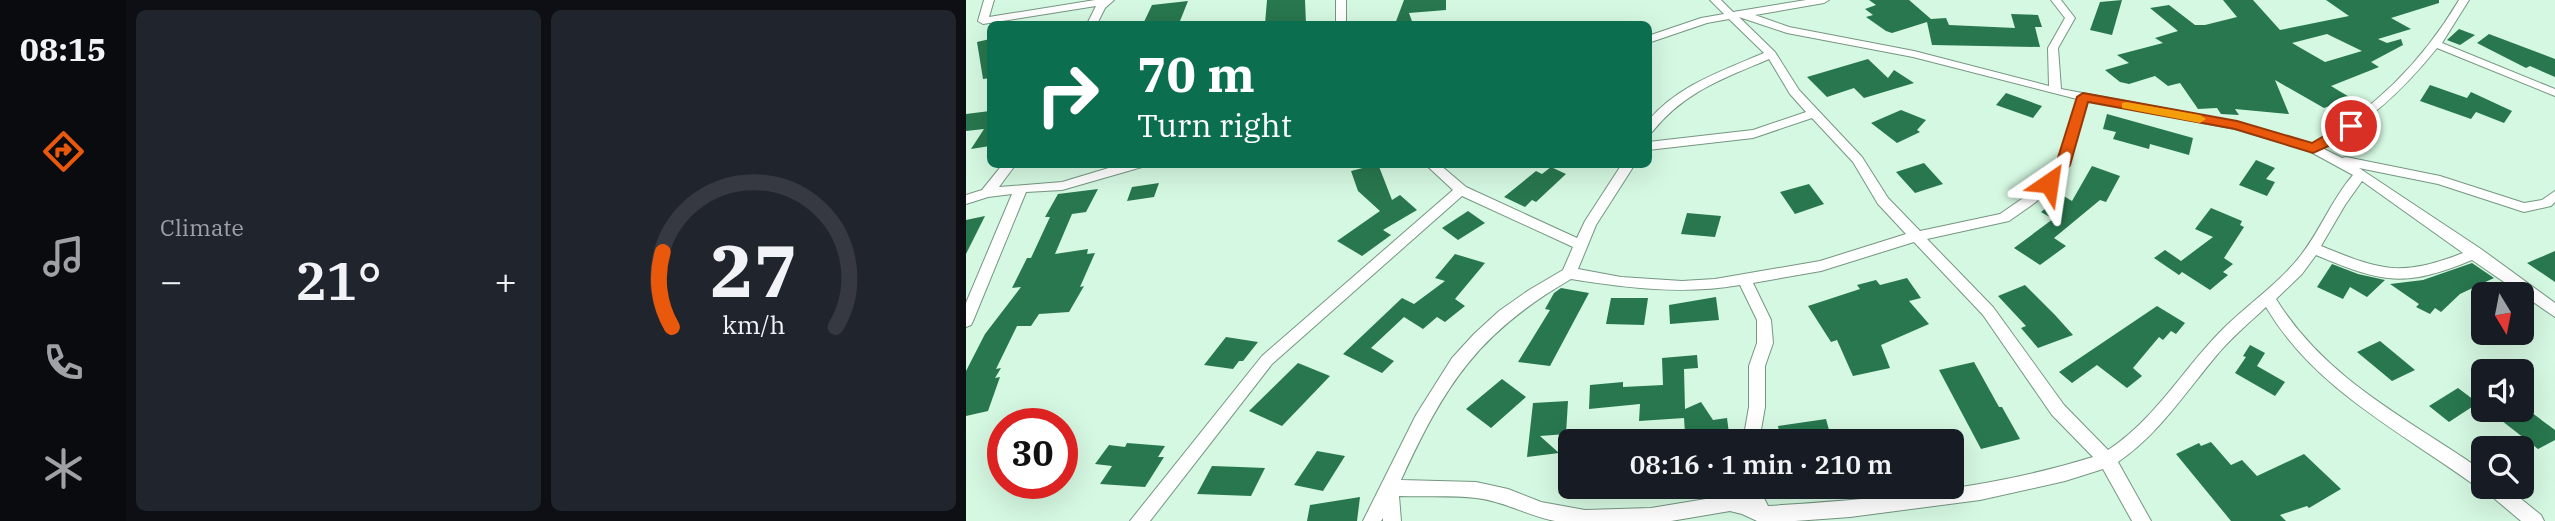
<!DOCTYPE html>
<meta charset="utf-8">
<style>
:root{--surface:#171b24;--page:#20242c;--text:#f1f3f6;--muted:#9ea1a6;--line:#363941;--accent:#ea580c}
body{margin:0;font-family:"IBM Plex Serif",serif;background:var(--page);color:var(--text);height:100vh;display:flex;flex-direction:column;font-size:26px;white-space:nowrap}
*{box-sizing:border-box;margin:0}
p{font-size:23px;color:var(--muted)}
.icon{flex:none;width:38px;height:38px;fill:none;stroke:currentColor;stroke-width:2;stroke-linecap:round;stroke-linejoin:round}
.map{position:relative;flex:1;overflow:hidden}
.panel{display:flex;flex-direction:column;gap:10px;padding:10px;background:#0d0f14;width:840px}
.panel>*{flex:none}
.hud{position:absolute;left:21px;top:21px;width:665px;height:147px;border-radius:10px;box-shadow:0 7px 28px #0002;background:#0b6e4f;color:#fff;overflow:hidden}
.needle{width:46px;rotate:170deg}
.buttons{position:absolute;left:1505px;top:282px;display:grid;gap:14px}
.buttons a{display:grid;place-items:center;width:63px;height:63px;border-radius:10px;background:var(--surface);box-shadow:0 7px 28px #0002;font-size:35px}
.speed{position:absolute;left:21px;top:408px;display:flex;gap:14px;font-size:35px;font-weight:700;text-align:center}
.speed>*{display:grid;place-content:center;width:91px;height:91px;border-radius:50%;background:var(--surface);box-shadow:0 7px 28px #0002;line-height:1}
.speed .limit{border:10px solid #d22;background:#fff;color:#111}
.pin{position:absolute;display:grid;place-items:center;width:60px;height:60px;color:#fff;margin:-30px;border:4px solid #fff;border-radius:50%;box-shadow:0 2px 7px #0007}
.me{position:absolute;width:77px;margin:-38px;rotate:32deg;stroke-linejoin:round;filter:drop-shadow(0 0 5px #0008)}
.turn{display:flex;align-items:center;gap:24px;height:147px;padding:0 35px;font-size:32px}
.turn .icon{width:91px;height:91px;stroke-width:2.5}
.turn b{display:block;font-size:49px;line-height:60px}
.big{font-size:52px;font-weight:600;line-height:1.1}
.panel .tile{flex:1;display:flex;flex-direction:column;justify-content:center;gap:10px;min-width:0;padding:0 24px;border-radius:10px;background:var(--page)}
.panel .dial{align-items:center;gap:0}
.dial svg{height:182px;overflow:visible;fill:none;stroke:var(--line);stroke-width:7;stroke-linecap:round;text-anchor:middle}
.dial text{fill:var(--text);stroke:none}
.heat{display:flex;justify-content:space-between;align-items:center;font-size:38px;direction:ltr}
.panel .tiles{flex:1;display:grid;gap:10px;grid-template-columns:repeat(2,1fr)}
.trip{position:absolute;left:592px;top:429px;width:406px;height:70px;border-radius:10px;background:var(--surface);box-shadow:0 7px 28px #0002;font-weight:600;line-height:70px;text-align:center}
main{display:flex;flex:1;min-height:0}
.menu{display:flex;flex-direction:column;width:126px;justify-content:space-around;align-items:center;background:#090b0e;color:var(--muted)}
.menu .icon{width:49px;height:49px}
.menu .current{color:var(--accent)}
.menu b{font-size:32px;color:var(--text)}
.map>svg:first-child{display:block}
.building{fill:#28774e;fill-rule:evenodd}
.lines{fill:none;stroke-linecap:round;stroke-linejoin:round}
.street-casing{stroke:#759681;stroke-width:2}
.street{fill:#fff;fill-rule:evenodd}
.route{fill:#ea580c;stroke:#983908;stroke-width:2}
.slow{fill:#f59e0b}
</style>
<main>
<nav class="menu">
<b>08:15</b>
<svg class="icon current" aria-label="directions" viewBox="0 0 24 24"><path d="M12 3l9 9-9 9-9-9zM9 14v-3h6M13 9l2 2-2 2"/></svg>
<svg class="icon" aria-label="music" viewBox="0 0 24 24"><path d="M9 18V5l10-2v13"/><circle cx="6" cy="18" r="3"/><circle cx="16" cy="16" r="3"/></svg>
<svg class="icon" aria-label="phone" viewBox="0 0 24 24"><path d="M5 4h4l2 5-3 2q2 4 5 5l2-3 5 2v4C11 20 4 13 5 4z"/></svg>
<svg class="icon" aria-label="climate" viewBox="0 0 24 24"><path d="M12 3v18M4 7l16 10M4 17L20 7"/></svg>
</nav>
<section class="panel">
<div class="tiles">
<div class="tile"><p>Climate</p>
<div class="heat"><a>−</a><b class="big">21°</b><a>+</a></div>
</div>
<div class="tile dial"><svg viewBox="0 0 100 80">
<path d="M14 69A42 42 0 1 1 86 69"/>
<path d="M14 69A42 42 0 0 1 10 36" stroke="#ea580c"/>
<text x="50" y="56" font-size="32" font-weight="700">27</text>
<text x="50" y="72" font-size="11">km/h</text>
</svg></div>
</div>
</section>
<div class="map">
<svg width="1589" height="521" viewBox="0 0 1589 521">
<rect width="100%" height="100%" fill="#d5f8e2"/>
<!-- building -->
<path class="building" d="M301,0H339L340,24H316V21L299,24Z
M438,0H480V10L443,13L447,24H429Z
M903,0H943L965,19L980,18L983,25L1049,28L1045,14L1072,15L1076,27H1069L1074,47L966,45L961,22L926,33L920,31L900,17L907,15L899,9L910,5Z
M1156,0L1146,35L1124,30L1134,2Z
M1257,0H1287L1314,30L1383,16L1360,0H1473V3L1425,18L1445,29L1412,39L1421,43L1435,39L1437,45L1405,62L1413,67L1365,86L1385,98L1358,108L1309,80L1323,114L1269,109L1273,115L1255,114L1251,108L1232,109L1214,83L1202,86L1189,76L1163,84L1154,82L1139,70L1163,63L1151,55L1197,43L1189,38L1212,31L1184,8L1203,5L1229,25H1239L1271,17ZM1361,34L1396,51L1359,62L1326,43Z
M222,1L214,21L177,24L186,5Z
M1493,29L1509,35L1494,45L1481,40Z
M1523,34L1589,59V77L1564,66L1560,68L1511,43Z
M24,39V78L17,79L11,42Z
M902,59L922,78L928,70L948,83L898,98L888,88L861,97L841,77Z
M1464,85L1501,98L1505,92L1546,111L1538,123L1510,112L1505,119L1454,101Z
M1040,93L1076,106L1067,118L1030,105Z
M935,110L960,120L951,130L954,132L931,143L905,123Z
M24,111V146L5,149L18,129L0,131V114Z
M1141,114L1227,138L1223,155L1184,144L1183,149L1147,139L1150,132L1137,129Z
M1290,160L1309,168L1300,179L1309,182L1301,196L1273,185Z
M958,163L977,184L949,193L930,172Z
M412,164L426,200L434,195L451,210L417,230L425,235L396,256L371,241L414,211L392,191L385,171Z
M1126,166L1154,176L1140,202L1134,200L1088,238L1100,246L1074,265L1048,248L1087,219L1075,212L1096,195L1106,201Z
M585,167L600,174L570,202L566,200L559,207L538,197L570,171L576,174Z
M193,183L188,197L161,201L166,187Z
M843,184L858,204L829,214L814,192Z
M132,189L120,212L106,214L89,254L122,249L121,254L129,253L114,287L118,286L103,312L73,314L65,326H51L30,369L35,368L29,378L34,377L22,411L0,416V371L19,334L55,287L46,288L61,258H65L84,217H79L92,194Z
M1245,208L1276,221L1274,225L1278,227L1258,258L1267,264L1257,272L1262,275L1244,290L1216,272L1213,275L1188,258L1199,250L1215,261L1247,237L1229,229Z
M502,211L519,223L492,240L476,228Z
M721,213L755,216L749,237L715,234Z
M19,216L0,254V220Z
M1589,251V282L1561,263Z
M489,254L519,263L489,299L499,306L479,322L471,317L457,329L438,317L405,348L428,361L416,373L377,354L436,298L448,304L479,281L469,278Z
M1506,263L1528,278L1494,294L1475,312L1469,308L1464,314L1450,307L1453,304L1424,284L1457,280Z
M1366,264L1392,274L1419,280L1401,297L1384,287L1377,299L1351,287Z
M941,278L955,298L943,301L963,324L915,345L924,368L887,376L871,340L865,342L842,306L894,289L891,285L910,280L914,285Z
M1059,285L1089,315L1107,335L1072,348L1055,328L1060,326L1032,296Z
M595,288L623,293L584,366L552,362L584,310L579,309L588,293Z
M750,297L753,320L704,324L703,305Z
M645,298H682L678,325L640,324Z
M1191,306L1219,323L1210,334L1205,331L1197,340L1193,337L1167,368L1176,376L1161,388L1131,365L1106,383L1093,372Z
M260,337L292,342L277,361H273L267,369L238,365Z
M1414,341L1449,370L1426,381L1391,352Z
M1284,345L1299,353L1291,366L1319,382L1309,396L1269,373L1280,357L1277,356Z
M731,355L732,368L718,369L719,409L735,402L747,420L761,418L764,441H733L732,432L719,433L718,418L673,421L674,404L623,409L624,385L657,382V387L697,385L696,358Z
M1008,362L1033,407H1036L1054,439L1015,449L973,370Z
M332,363L364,376L316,426L283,411Z
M536,379L560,397L525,428L500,409Z
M1492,388L1512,403L1483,422L1463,406Z
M602,401L600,434L574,436L593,453L561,457L567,403Z
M1544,410H1562L1589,430V440L1572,449L1531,417Z
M860,419L866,441H815L812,426Z
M1245,442L1265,465L1276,460L1291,476L1338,454L1375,489L1343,508L1341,506L1314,515L1320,521H1265L1210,454L1233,443L1235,446Z
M161,443L199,446L192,457H198L179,487L134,484L146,466L129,464L143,445L159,447Z
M351,451L379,456L357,491L328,485Z
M246,466L274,467L299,468L285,496L231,494Z
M394,497L391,521H341L344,505Z"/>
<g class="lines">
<!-- street casing -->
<g class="street-casing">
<path id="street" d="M18,0H28L23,17L129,0H148L139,8L131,24H121L130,6L17,24L12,21Z
M370,0H380V24H370Z
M744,0H755L767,12L840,0H863L858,3L789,15L823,27L948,51L1083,86L1082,48L1099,18L1085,0H1095L1109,18L1092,48L1095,89L1271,122L1346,144C1409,110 1458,59 1493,0H1503L1476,43L1589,89V96L1471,48C1439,88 1402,123 1356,148L1376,158L1380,157L1474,176L1558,203L1576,200L1589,191V202L1585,206L1558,212L1472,184L1393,168L1515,249L1589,303V317L1506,260C1438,288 1417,283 1350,255L1336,274L1310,299C1360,380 1442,419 1517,471V486H1539L1575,515L1578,521H1555L1517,489L1511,487C1436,432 1349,390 1300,307C1283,323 1265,338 1250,356C1219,393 1192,435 1152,462L1185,521H1166L1137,469L1099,481L1014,500L884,517L829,521H791L776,514L764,511L705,521H589C562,516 538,501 510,498C485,495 458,497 433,496L435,521H417V518L415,521H397L450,415L486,358L508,334L533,311L563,290L597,270L607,247L496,196L306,364L184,521H164L296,356L487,190L459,164H473L500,187L611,238L619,221L656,164H669L630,225L612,269L655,277L716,281L749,279L854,261L940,234L912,204L887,162L846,118L787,138L682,150V142L787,130L840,112L824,94L803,59C757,79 719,91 686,132L682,133V121C712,85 756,71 798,53L763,19L741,23L682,43V36L735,18L758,14ZM773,17L821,33L947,57L1111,99L1091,164L1060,196L1034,214L954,231L922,198L896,157L833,90L809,52ZM1122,101L1269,129L1343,151L1387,175C1366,199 1354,231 1335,255C1312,285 1279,306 1253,333C1216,371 1188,420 1142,450L1098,405L1027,307L961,239L1043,221L1070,202L1103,165ZM1396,181L1497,253C1435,277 1416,271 1355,246L1379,205ZM948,242L1017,315L1086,415L1127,457C1021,490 912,499 802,506L792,486H774L780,498L764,495L685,508L619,510L575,502L542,489L510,482L435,480C479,384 512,333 605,279C662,288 717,295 774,285L791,320V343L783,366V407L777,441H793L799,407V366L807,343L805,320L787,283L855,271Z
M37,164H50L33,187L96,182L156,164H178L176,167L96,190L60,192L7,321L5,325L0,327V303L46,194L22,197L0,204V195L16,190Z"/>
</g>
<!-- street -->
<use href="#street" class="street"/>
</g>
<!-- route -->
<path class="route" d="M1117,93L1271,121L1346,143L1380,123L1392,126L1374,141L1347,153L1269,129L1122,102L1104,165L1088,186H1078L1076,183L1090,164L1111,97Z"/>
<!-- slow -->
<path class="slow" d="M1160,102L1234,115L1240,119L1234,123L1156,108V103Z"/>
</svg>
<div class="buttons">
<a><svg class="needle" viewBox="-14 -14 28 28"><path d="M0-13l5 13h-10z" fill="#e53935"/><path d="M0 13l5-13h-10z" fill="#9ea1a6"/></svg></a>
<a><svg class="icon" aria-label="sound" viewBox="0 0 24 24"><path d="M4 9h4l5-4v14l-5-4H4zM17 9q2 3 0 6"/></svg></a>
<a><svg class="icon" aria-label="search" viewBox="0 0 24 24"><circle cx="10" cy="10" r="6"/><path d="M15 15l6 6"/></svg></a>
</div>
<div class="speed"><div class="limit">30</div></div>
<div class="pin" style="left:1385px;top:126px;background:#d93025"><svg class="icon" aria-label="arrive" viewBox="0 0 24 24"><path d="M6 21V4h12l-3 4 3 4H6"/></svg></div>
<svg class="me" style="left:1083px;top:183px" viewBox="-20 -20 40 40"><path d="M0-17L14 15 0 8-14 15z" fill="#ea580c" stroke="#fff" stroke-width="4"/></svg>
<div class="trip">08:16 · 1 min · 210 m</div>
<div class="hud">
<div class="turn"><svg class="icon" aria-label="right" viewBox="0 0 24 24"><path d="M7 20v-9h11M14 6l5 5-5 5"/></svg><div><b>70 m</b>Turn right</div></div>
</div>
</div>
</main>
